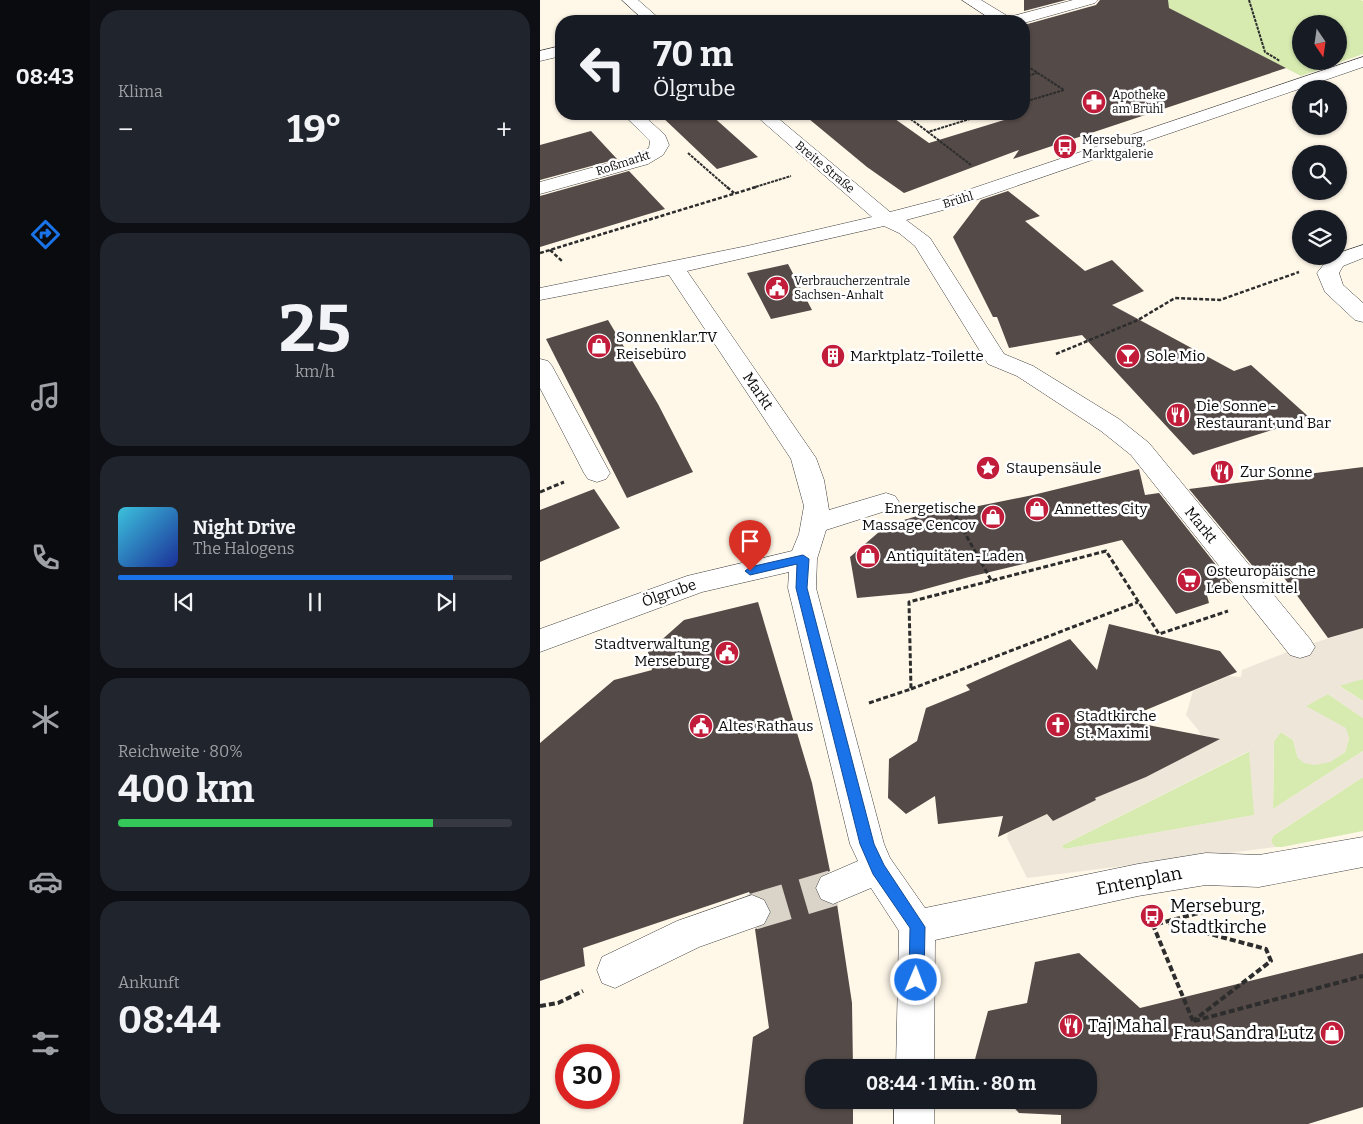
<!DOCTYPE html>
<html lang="de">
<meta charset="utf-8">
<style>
:root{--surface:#171b24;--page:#20242c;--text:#f1f3f6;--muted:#9ea1a6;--line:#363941;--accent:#1a73e8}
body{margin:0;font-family:Bitter,serif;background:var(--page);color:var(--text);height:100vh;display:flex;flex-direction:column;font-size:19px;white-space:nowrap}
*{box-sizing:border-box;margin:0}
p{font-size:16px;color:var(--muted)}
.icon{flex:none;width:28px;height:28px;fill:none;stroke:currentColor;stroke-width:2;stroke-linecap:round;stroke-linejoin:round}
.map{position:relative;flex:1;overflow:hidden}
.drawer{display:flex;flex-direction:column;gap:10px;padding:10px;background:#0d0f14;width:450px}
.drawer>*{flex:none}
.banner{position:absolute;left:15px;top:15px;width:475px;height:105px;border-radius:20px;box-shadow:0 1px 4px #0004;background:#171b24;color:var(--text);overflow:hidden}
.needle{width:32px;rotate:167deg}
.tools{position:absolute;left:752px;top:15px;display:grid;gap:10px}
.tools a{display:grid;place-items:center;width:55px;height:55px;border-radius:50%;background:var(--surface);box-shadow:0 1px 4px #0004;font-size:25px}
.speed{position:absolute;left:15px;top:1044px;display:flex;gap:10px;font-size:25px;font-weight:700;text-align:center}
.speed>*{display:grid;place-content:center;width:65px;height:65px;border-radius:50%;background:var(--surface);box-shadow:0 1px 4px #0004;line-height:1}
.speed .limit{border:8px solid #d22;background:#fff;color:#111}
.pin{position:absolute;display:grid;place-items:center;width:42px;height:42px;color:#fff;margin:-51px -21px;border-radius:50% 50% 50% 0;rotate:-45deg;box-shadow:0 0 5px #0007}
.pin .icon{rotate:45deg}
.me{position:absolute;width:55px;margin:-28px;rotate:1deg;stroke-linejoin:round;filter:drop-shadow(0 0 4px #0008)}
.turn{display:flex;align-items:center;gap:18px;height:105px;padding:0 15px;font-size:22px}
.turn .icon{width:65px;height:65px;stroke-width:2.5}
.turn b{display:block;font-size:35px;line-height:42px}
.big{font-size:38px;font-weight:700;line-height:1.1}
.drawer .tile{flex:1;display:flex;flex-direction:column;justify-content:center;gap:8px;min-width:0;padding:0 18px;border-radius:20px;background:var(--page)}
.drawer .dial{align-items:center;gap:0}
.dial b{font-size:65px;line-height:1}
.song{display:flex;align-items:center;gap:15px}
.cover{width:60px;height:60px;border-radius:8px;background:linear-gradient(135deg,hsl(190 70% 55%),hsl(230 70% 35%))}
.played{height:5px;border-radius:2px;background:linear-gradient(90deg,var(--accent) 85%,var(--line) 85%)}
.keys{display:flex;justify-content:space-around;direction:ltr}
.heat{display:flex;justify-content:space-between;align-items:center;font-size:28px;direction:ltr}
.charge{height:8px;border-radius:4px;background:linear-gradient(90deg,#34c759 80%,var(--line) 0)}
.trip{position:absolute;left:265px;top:1059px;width:292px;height:50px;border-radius:20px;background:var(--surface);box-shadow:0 1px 4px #0004;font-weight:700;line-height:50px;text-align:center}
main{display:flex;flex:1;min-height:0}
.tabs{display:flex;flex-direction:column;width:90px;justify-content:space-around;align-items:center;background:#090b0e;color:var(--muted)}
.tabs .icon{width:35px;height:35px}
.tabs .active{color:var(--accent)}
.tabs b{font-size:22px;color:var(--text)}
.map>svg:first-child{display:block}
.green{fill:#d7ebb1;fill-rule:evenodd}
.plaza{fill:#eee6d9;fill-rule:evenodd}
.building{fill:#544a47}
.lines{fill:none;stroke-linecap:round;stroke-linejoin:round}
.minor-tunnel{stroke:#dad4c8;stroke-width:36;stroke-dasharray:36 18;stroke-linecap:butt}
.minor-casing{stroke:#3e3e3e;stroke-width:1}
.path-far3{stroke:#2d2d2d;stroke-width:2;stroke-dasharray:3 1;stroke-linecap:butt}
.path-far2{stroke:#2d2d2d;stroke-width:2.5;stroke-dasharray:4 2;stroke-linecap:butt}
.path-far1{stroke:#2d2d2d;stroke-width:3;stroke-dasharray:5 2.5;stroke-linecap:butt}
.path{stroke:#2d2d2d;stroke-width:4;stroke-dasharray:6 3;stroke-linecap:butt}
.minor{fill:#fff;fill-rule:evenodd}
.route{fill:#1a73e8;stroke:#114b97}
.labels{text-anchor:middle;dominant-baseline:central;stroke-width:5;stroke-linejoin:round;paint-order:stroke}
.far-poi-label{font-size:12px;fill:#0b0b0b;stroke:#fff;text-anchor:start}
.far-street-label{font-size:12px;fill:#0b0b0b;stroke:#fff}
.poi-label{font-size:15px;fill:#0b0b0b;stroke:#fff;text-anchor:start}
.street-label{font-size:15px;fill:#0b0b0b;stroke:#fff}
.near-street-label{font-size:18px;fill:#0b0b0b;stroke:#fff}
.near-poi-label{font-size:18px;fill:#0b0b0b;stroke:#fff;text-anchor:start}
</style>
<main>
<nav class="tabs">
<b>08:43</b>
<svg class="icon active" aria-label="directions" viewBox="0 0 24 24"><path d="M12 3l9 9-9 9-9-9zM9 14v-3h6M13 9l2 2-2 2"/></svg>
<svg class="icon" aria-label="music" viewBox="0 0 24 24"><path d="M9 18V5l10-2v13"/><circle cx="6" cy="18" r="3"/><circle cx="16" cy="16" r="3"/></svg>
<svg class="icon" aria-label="phone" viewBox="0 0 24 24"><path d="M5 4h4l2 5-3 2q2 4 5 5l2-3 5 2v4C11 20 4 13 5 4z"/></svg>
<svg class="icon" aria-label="climate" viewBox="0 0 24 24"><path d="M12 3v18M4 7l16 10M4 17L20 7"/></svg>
<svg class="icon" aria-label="car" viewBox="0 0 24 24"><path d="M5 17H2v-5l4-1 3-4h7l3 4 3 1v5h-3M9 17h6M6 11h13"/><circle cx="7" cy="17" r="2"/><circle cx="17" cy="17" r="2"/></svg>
<svg class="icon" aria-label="filters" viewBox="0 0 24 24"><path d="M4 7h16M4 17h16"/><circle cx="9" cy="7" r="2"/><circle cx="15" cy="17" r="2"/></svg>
</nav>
<section class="drawer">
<div class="tile"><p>Klima</p>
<div class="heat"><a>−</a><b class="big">19°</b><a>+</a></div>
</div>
<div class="tile dial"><b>25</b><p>km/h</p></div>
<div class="tile">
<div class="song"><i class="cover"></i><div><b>Night Drive</b><p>The Halogens</p></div></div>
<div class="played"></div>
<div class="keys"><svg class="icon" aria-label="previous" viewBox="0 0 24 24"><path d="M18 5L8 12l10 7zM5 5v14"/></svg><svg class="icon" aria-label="pause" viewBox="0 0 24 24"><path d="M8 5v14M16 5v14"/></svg><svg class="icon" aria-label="next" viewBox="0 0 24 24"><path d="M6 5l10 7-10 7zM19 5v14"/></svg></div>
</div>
<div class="tile"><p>Reichweite · 80%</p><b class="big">400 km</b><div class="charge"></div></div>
<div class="tile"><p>Ankunft</p><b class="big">08:44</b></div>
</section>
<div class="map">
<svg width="823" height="1124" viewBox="0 0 823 1124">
<rect width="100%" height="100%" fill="#fff8e9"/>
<!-- green -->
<path class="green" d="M613,0H821L823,1V54L761,76ZM761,24H799V61H761Z
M823,679V701L798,685Z
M788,694L823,718V751L733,809L734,741L741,732L753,740L758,758L790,762L805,752L809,738L765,706Z
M710,751L715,815L525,849L521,846Z
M823,777V831L742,847H735L731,842L733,836Z"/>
<!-- plaza -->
<path class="plaza" d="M823,628V679L799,686L823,701V718L788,694L766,706L806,728L809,738L805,752L790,762L775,765L764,763L758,758L753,740L741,732L734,741L733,809L823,751V777L733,836L731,842L735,847L487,878L467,838L468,833L507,814L513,821L556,800L551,792L592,783L623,768L668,743V736L660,735L659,731L646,715L653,691L689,676L701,677L702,670L760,647ZM709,751L714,815L525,849L521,846Z"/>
<!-- building -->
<path class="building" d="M484,0H526L484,11Z
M560,0H628L629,8L746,68L473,159L479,150L364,193L327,167L263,114H348L389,143L484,114V25L556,5Z
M119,114H170L218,157L177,169Z
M51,131L77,159L0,180V145Z
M89,171L125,209L0,247V196Z
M468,191L500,216L485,221L545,271L572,260L604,291L572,305L694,371L711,365L770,418L653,455L542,335L469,348L457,317H453L413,237L441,200Z
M248,264L272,310L231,319L207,273Z
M68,320L118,404L153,472L87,498L6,339Z
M823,467V628L788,638L737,568L720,575L649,489Z
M599,469L605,495L619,493L692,585L667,595L669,603L636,614L582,540L429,577L371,593L317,598L310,557L347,525L401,509L404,513L493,495Z
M54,489L80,528L0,562V510Z
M218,602L272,783L290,871L279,876L274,889L280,901L292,906L297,904L312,1003L313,1068H274V1100H313V1124H203L213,1037L229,1028L215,929L226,925L232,913L225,898L210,894L209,892L43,948L45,966L0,981V743L74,680L112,670L108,652L144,620Z
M569,624L680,651L697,672L582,720L680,739L606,777L555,798L556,800L513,821L507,814L458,837L463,816L398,824L395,796L366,814L348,798L349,759L377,741L386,708L430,690L426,685L530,639L557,670Z
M539,953L600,1008L823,953V1107L768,1124H521V1115L479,1113L467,1100H549V1068H438L434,1063L448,1011L487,1003L495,962Z"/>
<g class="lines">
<!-- minor-tunnel -->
<path class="minor-tunnel" d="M212,912L293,888"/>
<!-- minor casing -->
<g class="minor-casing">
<path id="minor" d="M82,0H98L122,21H105Z
M422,0H441L469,17L533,0H558L555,3L484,23L454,21Z
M21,46V56L0,61V51Z
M823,57V67L418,206L366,220L390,238L464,354L493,366L579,419L609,443L770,639L775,647L770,655L760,658L750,655L591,455L561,431L477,376L448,364L375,246L359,233L344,226L147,271L276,458L284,480L289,510L346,493L355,496L359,502L355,508L286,530L277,559L276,588L344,844L350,858L385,908L598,864L666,853L719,855L823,837V867L719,887L666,885L598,896L395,940L394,1068H356L359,931L331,888L293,904L281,899L276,888L281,877L318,861L310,844L248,588L249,572L162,592L0,652V629L147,576L252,551L259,534L264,506L251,459L129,275L0,300V288L207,246L332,217L214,114H233L350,212L404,198Z
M83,114H102L125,135L129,145L123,155L108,164L0,194V182L94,156L109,148L110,141Z
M823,245V258L803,266L799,273L803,285L823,303V322L815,320L785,292L777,273L789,258L799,256V253Z
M0,359L8,361L12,366L70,473L66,479L57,482L48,479L44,473L0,388Z
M212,895L224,900L230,912L224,924L159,947L75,988L62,983L57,970L62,957L137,921Z
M354,1100H394V1124H354Z"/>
</g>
<!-- path-far3 -->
<path class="path-far3" d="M709,0L725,52L740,61
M484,64L524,90L484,102
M484,77L497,73
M364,114L388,132
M148,153L188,188
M431,165L388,132L446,114
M212,188L251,176"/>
<!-- path-far2 -->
<path class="path-far2" d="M187,187L194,193
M10,250L22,261
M0,253L216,187
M516,354L598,320L635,298L680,300L759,272"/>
<!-- path-far1 -->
<path class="path-far1" d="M0,492L24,482
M412,510L451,580
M371,689L598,602
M329,703L371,689L369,602L566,551L619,634L688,611"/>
<!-- path -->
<path class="path" d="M629,923L726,949L731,961L653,1021
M0,1006L18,1003L43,991
M653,1021L613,925L674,909
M654,1021L823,976"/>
<!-- minor -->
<use href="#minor" class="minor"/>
</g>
<!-- route -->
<path class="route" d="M263,555L269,559L267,588L334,844L344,865L385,927L384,980L382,985L376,987L371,985L369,980L370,928L333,874L320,844L256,588L257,564L210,575L205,571L210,567Z"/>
<!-- icons -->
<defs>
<g id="pharmacy-disc" transform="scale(1.25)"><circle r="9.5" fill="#c21c3b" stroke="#fff"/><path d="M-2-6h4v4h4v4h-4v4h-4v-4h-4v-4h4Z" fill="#fff"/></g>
<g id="bus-disc" transform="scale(1.25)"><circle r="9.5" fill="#c21c3b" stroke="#fff"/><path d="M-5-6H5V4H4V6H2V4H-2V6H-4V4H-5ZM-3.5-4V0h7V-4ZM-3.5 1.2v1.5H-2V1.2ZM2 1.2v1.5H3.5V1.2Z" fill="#fff"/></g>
<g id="civic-disc" transform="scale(1.25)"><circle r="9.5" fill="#c21c3b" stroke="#fff"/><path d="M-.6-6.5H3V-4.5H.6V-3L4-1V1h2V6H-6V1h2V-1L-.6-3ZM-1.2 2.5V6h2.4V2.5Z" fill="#fff"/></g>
<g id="shop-disc" transform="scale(1.25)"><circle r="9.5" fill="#c21c3b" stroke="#fff"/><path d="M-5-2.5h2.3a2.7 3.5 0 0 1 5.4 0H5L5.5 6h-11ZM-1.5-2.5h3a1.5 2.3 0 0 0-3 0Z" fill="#fff"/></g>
<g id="building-disc" transform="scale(1.25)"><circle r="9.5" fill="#c21c3b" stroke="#fff"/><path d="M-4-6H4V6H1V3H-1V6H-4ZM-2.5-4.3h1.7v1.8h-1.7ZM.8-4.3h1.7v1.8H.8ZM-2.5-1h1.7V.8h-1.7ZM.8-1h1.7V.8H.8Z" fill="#fff"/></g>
<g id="bar-disc" transform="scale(1.25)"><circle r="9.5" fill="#c21c3b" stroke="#fff"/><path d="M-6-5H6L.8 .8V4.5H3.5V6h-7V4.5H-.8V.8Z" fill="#fff"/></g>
<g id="restaurant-disc" transform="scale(1.25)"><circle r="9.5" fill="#c21c3b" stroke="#fff"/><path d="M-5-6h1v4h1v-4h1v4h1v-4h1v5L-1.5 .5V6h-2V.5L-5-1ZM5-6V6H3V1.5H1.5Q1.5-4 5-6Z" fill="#fff"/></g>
<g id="sight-disc" transform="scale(1.25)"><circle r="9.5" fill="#c21c3b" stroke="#fff"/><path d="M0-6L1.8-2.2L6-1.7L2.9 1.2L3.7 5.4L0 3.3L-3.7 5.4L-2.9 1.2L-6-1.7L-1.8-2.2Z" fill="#fff"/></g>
<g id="supermarket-disc" transform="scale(1.25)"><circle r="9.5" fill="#c21c3b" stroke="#fff"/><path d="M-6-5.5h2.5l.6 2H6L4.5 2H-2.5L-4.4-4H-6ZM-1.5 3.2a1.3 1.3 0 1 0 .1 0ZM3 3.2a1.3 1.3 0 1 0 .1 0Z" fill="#fff"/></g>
<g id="church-disc" transform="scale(1.25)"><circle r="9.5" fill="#c21c3b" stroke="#fff"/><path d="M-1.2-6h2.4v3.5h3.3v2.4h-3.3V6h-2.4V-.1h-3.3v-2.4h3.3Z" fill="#fff"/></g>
</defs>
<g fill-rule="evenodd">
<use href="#pharmacy-disc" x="554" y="102"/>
<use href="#bus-disc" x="525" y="147"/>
<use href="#civic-disc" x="237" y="288"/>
<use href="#shop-disc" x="59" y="346"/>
<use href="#building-disc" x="293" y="356"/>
<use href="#bar-disc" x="588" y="356"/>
<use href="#restaurant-disc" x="638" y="415"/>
<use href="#sight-disc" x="448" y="468"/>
<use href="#restaurant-disc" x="682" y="472"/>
<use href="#shop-disc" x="497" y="509"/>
<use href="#shop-disc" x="453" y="517"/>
<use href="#shop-disc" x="328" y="556"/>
<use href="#supermarket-disc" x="649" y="580"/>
<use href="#civic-disc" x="187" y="653"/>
<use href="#church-disc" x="518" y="725"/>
<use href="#civic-disc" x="161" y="726"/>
<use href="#bus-disc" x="612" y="916"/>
<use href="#restaurant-disc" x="531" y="1026"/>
<use href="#shop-disc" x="792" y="1033"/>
</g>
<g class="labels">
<!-- far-poi labels -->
<g class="far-poi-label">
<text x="572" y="95">Apotheke<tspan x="572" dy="14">am Brühl</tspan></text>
<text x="542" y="140">Merseburg,<tspan x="542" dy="14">Marktgalerie</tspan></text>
<text x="254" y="281">Verbraucherzentrale<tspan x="254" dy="14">Sachsen-Anhalt</tspan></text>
</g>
<!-- far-street labels -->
<g class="far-street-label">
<text transform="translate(83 163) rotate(-18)">Roßmarkt</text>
<text transform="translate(285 167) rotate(40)">Breite Straße</text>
<text transform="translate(418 200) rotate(-17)">Brühl</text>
</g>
<!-- poi labels -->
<g class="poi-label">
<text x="76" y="337">Sonnenklar.TV<tspan x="76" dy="17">Reisebüro</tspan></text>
<text x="310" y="356">Marktplatz-Toilette</text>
<text x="606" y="356">Sole Mio</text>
<text x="656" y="406">Die Sonne -<tspan x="656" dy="17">Restaurant und Bar</tspan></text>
<text x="466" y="468">Staupensäule</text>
<text x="700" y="472">Zur Sonne</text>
<text x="436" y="508" text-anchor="end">Energetische<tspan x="436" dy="17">Massage Cencov</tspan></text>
<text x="514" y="509">Annettes City</text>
<text x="346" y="556">Antiquitäten-Laden</text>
<text x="666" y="571">Osteuropäische<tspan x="666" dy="17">Lebensmittel</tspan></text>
<text x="170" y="644" text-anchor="end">Stadtverwaltung<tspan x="170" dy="17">Merseburg</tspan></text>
<text x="536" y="716">Stadtkirche<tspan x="536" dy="17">St. Maximi</tspan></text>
<text x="178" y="726">Altes Rathaus</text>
</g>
<!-- street labels -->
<g class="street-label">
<text transform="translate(218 391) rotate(56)">Markt</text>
<text transform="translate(661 525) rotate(51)">Markt</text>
<text transform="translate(129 593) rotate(-19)">Ölgrube</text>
</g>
<!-- near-street labels -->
<g class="near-street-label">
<text transform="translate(599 881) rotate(-11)">Entenplan</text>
</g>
<!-- near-poi labels -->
<g class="near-poi-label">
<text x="630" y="906">Merseburg,<tspan x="630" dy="21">Stadtkirche</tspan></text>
<text x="548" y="1026">Taj Mahal</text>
<text x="774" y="1033" text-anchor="end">Frau Sandra Lutz</text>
</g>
</g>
</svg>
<div class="tools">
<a><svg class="needle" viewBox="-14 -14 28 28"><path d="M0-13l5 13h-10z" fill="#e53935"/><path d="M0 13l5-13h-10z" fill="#9ea1a6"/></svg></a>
<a><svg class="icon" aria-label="sound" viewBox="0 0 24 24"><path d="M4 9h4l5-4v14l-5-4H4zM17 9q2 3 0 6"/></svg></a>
<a><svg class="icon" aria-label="search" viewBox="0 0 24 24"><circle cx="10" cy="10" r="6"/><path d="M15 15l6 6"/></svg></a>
<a><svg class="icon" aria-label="layers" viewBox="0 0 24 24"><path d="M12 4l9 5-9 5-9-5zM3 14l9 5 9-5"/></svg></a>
</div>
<div class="speed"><div class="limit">30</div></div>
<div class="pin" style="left:210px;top:571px;background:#d93025"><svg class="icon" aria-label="arrive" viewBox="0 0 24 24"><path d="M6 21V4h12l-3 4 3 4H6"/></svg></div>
<svg class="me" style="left:376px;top:980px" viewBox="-20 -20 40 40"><circle r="17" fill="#1a73e8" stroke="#fff" stroke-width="3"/><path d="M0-11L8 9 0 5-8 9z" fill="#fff"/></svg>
<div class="trip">08:44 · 1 Min. · 80 m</div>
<div class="banner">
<div class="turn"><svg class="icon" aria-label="left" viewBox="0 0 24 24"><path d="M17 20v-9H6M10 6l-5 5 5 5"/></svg><div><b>70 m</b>Ölgrube</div></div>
</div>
</div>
</main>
